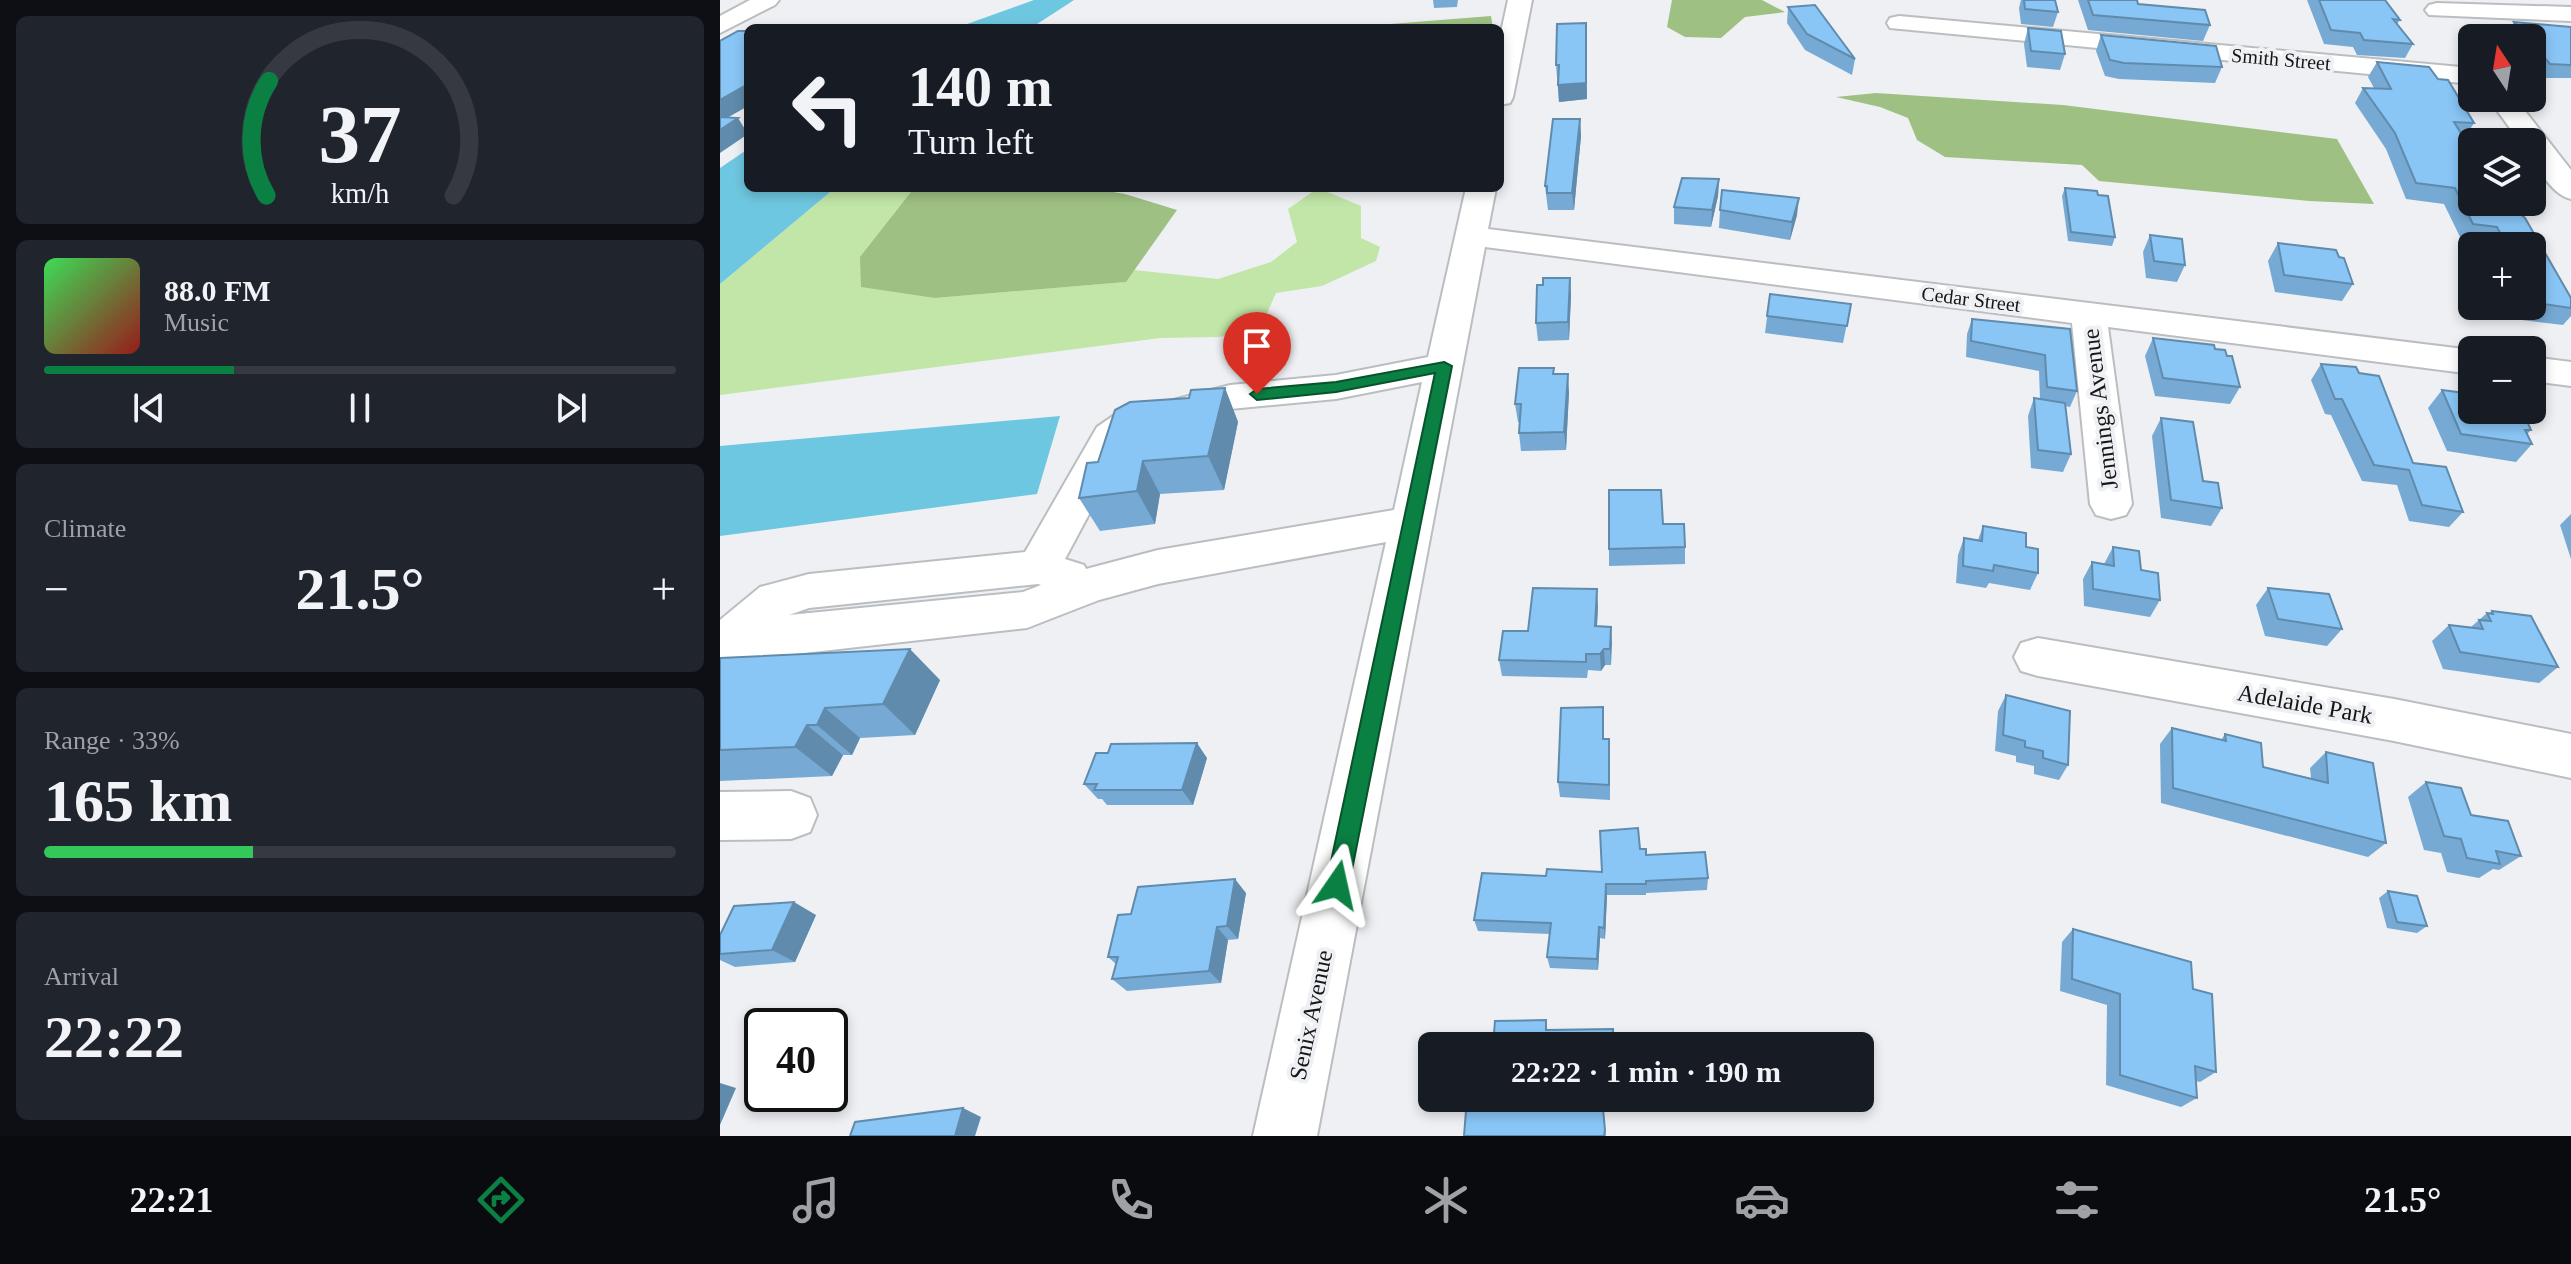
<!DOCTYPE html>
<meta charset="utf-8">
<style>
:root{--surface:#171b24;--page:#20242c;--text:#f1f3f6;--muted:#9ea1a6;--line:#363941;--accent:#0b8043}
body{margin:0;font-family:"Times New Roman",serif;background:var(--page);color:var(--text);height:100vh;display:flex;flex-direction:column;font-size:30px;white-space:nowrap}
*{box-sizing:border-box;margin:0}
p{font-size:26px;color:var(--muted)}
.icon{flex:none;width:44px;height:44px;fill:none;stroke:currentColor;stroke-width:2;stroke-linecap:round;stroke-linejoin:round}
.map{position:relative;flex:1;overflow:hidden}
.side{display:flex;flex-direction:column;gap:16px;padding:16px;background:#0d0f14;width:720px}
.side>*{flex:none}
.top-card{position:absolute;left:24px;top:24px;width:760px;height:168px;border-radius:12px;box-shadow:0 4px 12px #0003;background:#171b24;color:var(--text);overflow:hidden}
.needle{width:52px;rotate:348deg}
.buttons{position:absolute;left:1738px;top:24px;display:grid;gap:16px}
.buttons a{display:grid;place-items:center;width:88px;height:88px;border-radius:12px;background:var(--surface);box-shadow:0 4px 12px #0003;font-size:40px}
.speed{position:absolute;left:24px;top:1008px;display:flex;gap:16px;font-size:40px;font-weight:700;text-align:center}
.speed>*{display:grid;place-content:center;width:104px;height:104px;border-radius:50%;background:var(--surface);box-shadow:0 4px 12px #0003;line-height:1}
.speed .limit{border:4px solid #111;border-radius:12px;background:#fff;color:#111}
.pin{position:absolute;display:grid;place-items:center;width:68px;height:68px;color:#fff;margin:-82px -34px;border-radius:50% 50% 50% 0;rotate:-45deg;box-shadow:0 0 8px #0007}
.pin .icon{rotate:45deg}
.me{position:absolute;width:88px;margin:-44px;rotate:11deg;stroke-linejoin:round;filter:drop-shadow(0 0 6px #0008)}
.turn{display:flex;align-items:center;gap:28px;height:168px;padding:0 32px;font-size:36px}
.turn .icon{width:104px;height:104px;stroke-width:2.5}
.turn b{display:block;font-size:56px;line-height:68px}
.big{font-size:60px;font-weight:700;line-height:1.1}
.side .widget{flex:1;display:flex;flex-direction:column;justify-content:center;gap:12px;min-width:0;padding:0 28px;border-radius:12px;background:var(--page)}
.side .dial{align-items:center;gap:0}
.dial svg{height:208px;overflow:visible;fill:none;stroke:var(--line);stroke-width:7;stroke-linecap:round;text-anchor:middle}
.dial text{fill:var(--text);stroke:none}
.song{display:flex;align-items:center;gap:24px}
.cover{width:96px;height:96px;border-radius:12px;background:linear-gradient(135deg,hsl(130 70% 55%),hsl(0 70% 35%))}
.played{height:8px;border-radius:4px;background:linear-gradient(90deg,var(--accent) 30%,var(--line) 30%)}
.keys{display:flex;justify-content:space-around;direction:ltr}
.heat{display:flex;justify-content:space-between;align-items:center;font-size:44px;direction:ltr}
.charge{height:12px;border-radius:6px;background:linear-gradient(90deg,#34c759 33%,var(--line) 0)}
.trip{position:absolute;left:698px;top:1032px;width:456px;height:80px;border-radius:12px;background:var(--surface);box-shadow:0 4px 12px #0003;font-weight:700;line-height:80px;text-align:center}
.dock{display:flex;height:128px;justify-content:space-around;align-items:center;background:#090b0e;color:var(--muted)}
.dock .icon{width:56px;height:56px}
.dock .on{color:var(--accent)}
.dock b{font-size:36px;color:var(--text)}
main{display:flex;flex:1;min-height:0}
.map>svg:first-child{display:block}
.green{fill:#c2e6a8}
.forest{fill:#9ec183}
.water{fill:#6ec7e0}
.lines{fill:none;stroke-linecap:round;stroke-linejoin:round}
.minor-casing{stroke:#bbbec0;stroke-width:4}
.minor{fill:#fff;fill-rule:evenodd}
.wall{fill:#76aad4}
.shaded-wall{fill:#608bac}
.building{fill:#89c6f6;stroke:#608bac;stroke-width:2}
.route{fill:#0b8043;stroke:#07532c;stroke-width:2}
.labels{text-anchor:middle;dominant-baseline:central;stroke-width:8;stroke-linejoin:round;paint-order:stroke}
.far-street-label{font-size:20px;fill:#151617;stroke:#eef0f3}
.street-label{font-size:24px;fill:#151617;stroke:#eef0f3}
</style>
<main>
<section class="side">
<div class="widget dial"><svg viewBox="0 0 100 80">
<path d="M14 69A42 42 0 1 1 86 69"/>
<path d="M14 69A42 42 0 0 1 15 25" stroke="#0b8043"/>
<text x="50" y="56" font-size="32" font-weight="700">37</text>
<text x="50" y="72" font-size="11">km/h</text>
</svg></div>
<div class="widget">
<div class="song"><i class="cover"></i><div><b>88.0 FM</b><p>Music</p></div></div>
<div class="played"></div>
<div class="keys"><svg class="icon" aria-label="previous" viewBox="0 0 24 24"><path d="M18 5L8 12l10 7zM5 5v14"/></svg><svg class="icon" aria-label="pause" viewBox="0 0 24 24"><path d="M8 5v14M16 5v14"/></svg><svg class="icon" aria-label="next" viewBox="0 0 24 24"><path d="M6 5l10 7-10 7zM19 5v14"/></svg></div>
</div>
<div class="widget"><p>Climate</p>
<div class="heat"><a>−</a><b class="big">21.5°</b><a>+</a></div>
</div>
<div class="widget"><p>Range · 33%</p><b class="big">165 km</b><div class="charge"></div></div>
<div class="widget"><p>Arrival</p><b class="big">22:22</b></div>
</section>
<div class="map">
<svg width="1851" height="1136" viewBox="0 0 1851 1136">
<rect width="100%" height="100%" fill="#eef0f3"/>
<!-- green -->
<path class="green" d="M115,188H194L141,257L215,298L405,282L414,270L498,279L551,262L577,242L568,209L598,188L641,206V238L660,247L656,261L602,286L556,293L540,329L499,337L440,338L0,395V284Z"/>
<!-- forest -->
<path class="forest" d="M952,0H1042L1065,12L1025,17L1001,38L965,37L947,27Z
M771,16L773,28H620Z
M1156,93L1343,105L1617,139L1654,204L1589,201L1379,181L1362,165L1225,157L1197,140L1188,118L1160,107L1116,97Z
M194,188H370L405,194L457,210L406,282L215,298L141,287L140,257Z"/>
<!-- water -->
<path class="water" d="M314,0H354L311,28H236Z
M28,149V188H115L0,284V168Z
M340,416L317,494L0,536V446Z"/>
<g class="lines">
<!-- minor casing -->
<g class="minor-casing">
<path id="minor" d="M30,0H59L55,5L0,33V16Z
M788,0H812L793,97L790,103L780,105V37Z
M1717,3L1851,7V21L1709,15L1705,10L1709,5Z
M1179,16L1752,68V84L1170,28L1167,23L1170,18Z
M1768,98H1795L1851,170V199C1830,194 1812,163 1812,142H1800Z
M746,188H776L768,229L1752,350V374L1388,327L1412,504L1406,515L1391,519L1376,515L1370,504L1352,323L765,247L597,1136H533L666,542L438,584L379,600L307,628L4,662L0,661V620L40,587L89,574L305,552L377,427L393,416L510,385L616,375L708,357ZM702,382L674,510L438,550L366,569L364,565L345,559L406,445L421,434L510,409L616,399ZM318,584L321,585L303,592L69,615L89,608Z
M1812,357L1851,362V386L1812,381Z
M1318,638L1674,699L1851,734V778L1674,741L1318,676L1301,671L1294,657L1301,643Z
M71,791L90,798L97,815L90,832L71,839L0,840V792Z"/>
</g>
<!-- minor -->
<use href="#minor" class="minor"/>
</g>
<!-- wall -->
<path class="wall" d="M713,0H738L737,7L714,8Z
M1301,0H1335L1338,12L1333,27L1301,24L1299,8Z
M1358,0H1417L1418,4L1490,25L1483,41L1368,30Z
M1587,0H1665L1680,20L1677,24L1693,44L1685,58L1637,55L1633,47L1604,44Z
M1068,7L1135,59L1132,75L1085,50L1067,23Z
M1794,22L1851,27V78H1821L1812,67V38H1788L1786,35Z
M866,23L867,99L839,102L836,65Z
M1308,28L1345,54L1340,70L1307,67L1304,44Z
M1381,35L1502,67L1495,83L1399,79L1385,76L1376,51Z
M1657,62L1709,67L1718,79L1728,80L1754,123L1744,139L1752,151V202H1780L1785,211L1799,213L1805,218L1851,298V316L1843,325L1802,320L1796,306H1812V246H1766L1765,244L1742,241L1724,204L1686,199L1666,149L1635,103L1643,88H1654L1648,77Z
M860,119L861,136L854,210H828L825,186Z
M999,179L998,196L991,227L954,224V207Z
M1345,188L1378,195L1395,237L1392,246L1348,241L1342,196Z
M1000,210L1077,215L1070,240L999,228Z
M1430,235L1465,265L1457,282L1426,278L1423,252Z
M1558,243L1619,257L1633,284L1622,301L1555,292L1548,261Z
M850,278L851,295L849,340L818,341L816,323Z
M1050,294L1131,304L1123,343L1045,333Z
M1252,319L1350,329L1357,391L1350,407L1345,406L1351,454L1343,472L1311,468L1308,416L1314,398L1320,399L1319,371L1246,357L1247,334Z
M1433,338L1495,349L1507,356L1520,387L1510,404L1435,396L1425,356Z
M1601,364L1639,373L1693,463L1743,512L1729,527L1689,521L1677,485L1642,481L1611,415L1605,414L1591,380Z
M834,374L849,392L846,450L801,451L799,433L800,422H798L795,404Z
M505,388L518,422L504,490L440,494L435,524L380,531L359,498L378,462L469,398Z
M1722,390L1811,430L1807,434L1812,444L1796,462L1727,451L1708,408Z
M1441,418L1502,508L1491,526L1441,518L1432,436Z
M1851,514V559L1840,525Z
M943,524L965,547V564L889,566V549Z
M1263,526L1306,547L1318,573L1310,590L1269,583L1266,588L1236,583L1238,555L1244,538L1258,540Z
M1393,547L1421,570L1440,600L1430,617L1364,606L1363,579L1372,562L1384,564Z
M1548,588L1622,629L1607,646L1545,636L1536,605Z
M878,606L877,626L891,627V665H885L881,671L868,670L867,678L782,676L779,660L808,631Z
M1772,611L1838,667L1819,683L1723,669L1712,641L1729,625L1751,627L1767,613H1769Z
M0,658L220,680L195,735L140,738L132,755H123L112,776L0,781Z
M1286,695L1348,765L1339,780L1314,774V766L1296,762V756L1275,751L1278,711Z
M884,723V739L890,755V800L840,797L838,782Z
M1452,728L1501,740L1505,734L1543,767L1591,778L1590,768L1606,752L1666,843L1648,857L1441,803L1440,744Z
M487,758L473,805H387L382,799H378L364,784Z
M1706,782L1751,815L1801,856L1779,870L1773,869L1759,878L1727,872L1721,853L1704,850L1688,797Z
M920,849L926,855L988,878L987,890L926,893V895H887L885,939L880,938L878,970L830,968L827,957L830,934L758,931L754,920L826,876L882,872Z
M1668,891L1707,926L1697,933L1667,928L1659,898Z
M526,893L518,939L508,940L501,983L407,991L392,979L396,964L388,957L411,914Z
M96,915L75,962L15,967L0,960V935Z
M1353,929L1473,989L1496,1072L1480,1082L1476,1081L1477,1098L1461,1107L1386,1085L1387,1005L1340,991L1342,942Z
M747,1098H894V1100H882L886,1136H744Z"/>
<!-- shaded-wall -->
<path class="shaded-wall" d="M866,23L867,99L839,102L838,85Z
M28,84V106L0,122V100Z
M18,118L28,134L0,153V130Z
M860,119L861,136L854,210L852,193Z
M999,179L998,196L991,227L992,210Z
M1079,198L1077,215L1070,240L1072,222Z
M850,278L851,295L849,340L848,322Z
M848,374L849,392L846,450L844,432Z
M505,388L518,422L504,490L488,456Z
M423,461L440,494L435,524L417,491Z
M877,589L878,606L876,643L875,626Z
M891,627L892,643L891,665L890,649Z
M190,649L220,680L195,735L163,704Z
M884,649L885,665L881,671L880,654Z
M105,708L140,738L132,755L97,725Z
M87,725L123,755L112,776L75,747Z
M477,743L487,758L473,805L462,790Z
M515,879L526,893L518,939L507,926Z
M886,884L887,895L885,939L884,928Z
M74,902L96,915L75,962L52,950Z
M497,927L508,940L501,983L489,971Z
M879,927L880,938L878,970L877,959Z
M0,1083L16,1088L0,1125Z
M243,1108L261,1117L255,1136H235Z"/>
<!-- building -->
<path class="building" d="M1304,0H1335L1338,12L1305,9Z
M1368,0H1417L1418,4L1485,10L1490,25L1373,15Z
M1599,0H1665L1680,20L1673,19L1693,44L1644,40L1640,33L1611,30Z
M1095,5L1135,59L1087,34L1068,7Z
M1794,22L1851,27V65L1830,64L1812,43V38H1808Z
M866,23V83L838,85L839,65H836L837,24Z
M1308,28L1341,31L1345,54L1311,51Z
M18,31H28V84L0,100V41Z
M1381,35L1496,46L1502,67L1404,63L1390,60Z
M1657,62L1709,67L1718,79L1728,80L1754,123L1734,122L1752,151V202H1780L1785,211L1799,213L1805,218L1851,298V308L1816,303L1812,295V246H1787L1777,227L1753,224L1735,188L1696,183L1675,133L1643,88L1671,89Z
M0,117L18,118L0,130Z
M833,119H860L852,193H827V186H825Z
M962,178L999,179L992,210L954,207Z
M1345,188L1377,191L1378,195L1388,196L1395,237L1351,232Z
M1002,190L1079,198L1072,222L1000,210Z
M1430,235L1462,239L1465,265L1434,261Z
M1558,243L1616,250L1619,257L1624,258L1633,284L1564,275Z
M823,278H850L848,322L816,323L817,285H823Z
M1050,294L1131,304L1127,326L1047,316Z
M1252,319L1350,329L1357,391L1327,387L1325,355L1251,341Z
M1433,338L1494,345L1495,349L1505,350L1507,356H1512L1520,387L1443,378Z
M1601,364L1636,367L1639,373L1659,376L1693,463L1726,467L1743,512L1702,505L1689,470L1654,465L1622,399H1615Z
M799,368H834L833,374H848L844,432L799,433L801,404H795Z
M505,388L488,456L423,461L417,491L359,498L367,463L378,462L395,410L410,402L469,398L471,390Z
M1722,390L1752,394V410H1802L1811,430H1805L1812,444L1741,434Z
M1314,398L1345,403L1351,454L1318,450Z
M1441,418L1473,422L1483,481L1498,483L1502,508L1451,500Z
M889,490H941L943,524H964L965,547L889,549Z
M1263,526L1306,533V547L1318,549V573L1274,565L1273,571L1243,566L1244,538L1262,541Z
M1393,547L1419,551L1421,570L1438,573L1440,600L1373,589L1372,562L1394,566Z
M813,588L877,589L875,626L891,627L890,649H884L880,654H866V662L779,660L783,631H808Z
M1548,588L1609,594L1622,629L1558,619Z
M1772,611L1811,616L1838,667L1740,652L1729,625L1763,629L1759,620L1771,621L1767,613L1773,614Z
M190,649L163,704L105,708L97,725H87L75,747L0,750V658Z
M1286,695L1350,711L1348,765L1323,758V751L1305,747V741L1283,735Z
M883,707V739H889V785L838,782L841,708Z
M1452,728L1506,741L1505,734L1541,743L1543,767L1608,783L1606,752L1653,763L1666,843L1453,788Z
M477,743L462,790H374L377,784H364L376,753H388L391,744Z
M1706,782L1741,788L1751,815L1788,821L1801,856L1776,851L1780,864L1747,858L1741,839L1724,836Z
M918,828L920,849H926V855L985,852L988,878L926,881V884H886L884,928L879,927L877,959L827,957L831,923L754,920L762,873L826,876L827,869L882,872L880,831Z
M515,879L507,926L497,927L489,971L392,979L398,957H388L398,915L411,914L418,887Z
M1668,891L1697,896L1707,926L1677,922Z
M74,902L52,950L0,954V935L14,906Z
M1353,929L1471,962L1473,989L1492,994L1496,1072L1475,1066L1477,1098L1400,1075V994L1352,979Z
M826,1020V1030L893,1029V1046H773L775,1021Z
M747,1098H882L885,1130L884,1136H744Z
M243,1108L235,1136H130L135,1122Z"/>
<!-- route -->
<path class="route" d="M724,362L732,366L629,885L626,893L617,896L609,893L606,885L715,373L616,392L537,400L530,394L537,389L616,382Z"/>
<g class="labels">
<!-- far-street labels -->
<g class="far-street-label">
<text transform="translate(1561 59) rotate(5)">Smith Street</text>
<text transform="translate(1251 299) rotate(7)">Cedar Street</text>
</g>
<!-- street labels -->
<g class="street-label">
<text transform="translate(1380 409) rotate(-97)">Jennings Avenue</text>
<text transform="translate(1585 704) rotate(10)">Adelaide Park</text>
<text transform="translate(591 1015) rotate(-78)">Senix Avenue</text>
</g>
</g>
</svg>
<div class="buttons">
<a><svg class="needle" viewBox="-14 -14 28 28"><path d="M0-13l5 13h-10z" fill="#e53935"/><path d="M0 13l5-13h-10z" fill="#9ea1a6"/></svg></a>
<a><svg class="icon" aria-label="layers" viewBox="0 0 24 24"><path d="M12 4l9 5-9 5-9-5zM3 14l9 5 9-5"/></svg></a>
<a>+</a>
<a>−</a>
</div>
<div class="speed"><div class="limit">40</div></div>
<div class="pin" style="left:537px;top:394px;background:#d93025"><svg class="icon" aria-label="arrive" viewBox="0 0 24 24"><path d="M6 21V4h12l-3 4 3 4H6"/></svg></div>
<svg class="me" style="left:617px;top:885px" viewBox="-20 -20 40 40"><path d="M0-17L14 15 0 8-14 15z" fill="#0b8043" stroke="#fff" stroke-width="4"/></svg>
<div class="trip">22:22 · 1 min · 190 m</div>
<div class="top-card">
<div class="turn"><svg class="icon" aria-label="left" viewBox="0 0 24 24"><path d="M17 20v-9H6M10 6l-5 5 5 5"/></svg><div><b>140 m</b>Turn left</div></div>
</div>
</div>
</main>
<nav class="dock">
<b>22:21</b>
<svg class="icon on" aria-label="directions" viewBox="0 0 24 24"><path d="M12 3l9 9-9 9-9-9zM9 14v-3h6M13 9l2 2-2 2"/></svg>
<svg class="icon" aria-label="music" viewBox="0 0 24 24"><path d="M9 18V5l10-2v13"/><circle cx="6" cy="18" r="3"/><circle cx="16" cy="16" r="3"/></svg>
<svg class="icon" aria-label="phone" viewBox="0 0 24 24"><path d="M5 4h4l2 5-3 2q2 4 5 5l2-3 5 2v4C11 20 4 13 5 4z"/></svg>
<svg class="icon" aria-label="climate" viewBox="0 0 24 24"><path d="M12 3v18M4 7l16 10M4 17L20 7"/></svg>
<svg class="icon" aria-label="car" viewBox="0 0 24 24"><path d="M5 17H2v-5l4-1 3-4h7l3 4 3 1v5h-3M9 17h6M6 11h13"/><circle cx="7" cy="17" r="2"/><circle cx="17" cy="17" r="2"/></svg>
<svg class="icon" aria-label="filters" viewBox="0 0 24 24"><path d="M4 7h16M4 17h16"/><circle cx="9" cy="7" r="2"/><circle cx="15" cy="17" r="2"/></svg>
<b>21.5°</b>
</nav>
